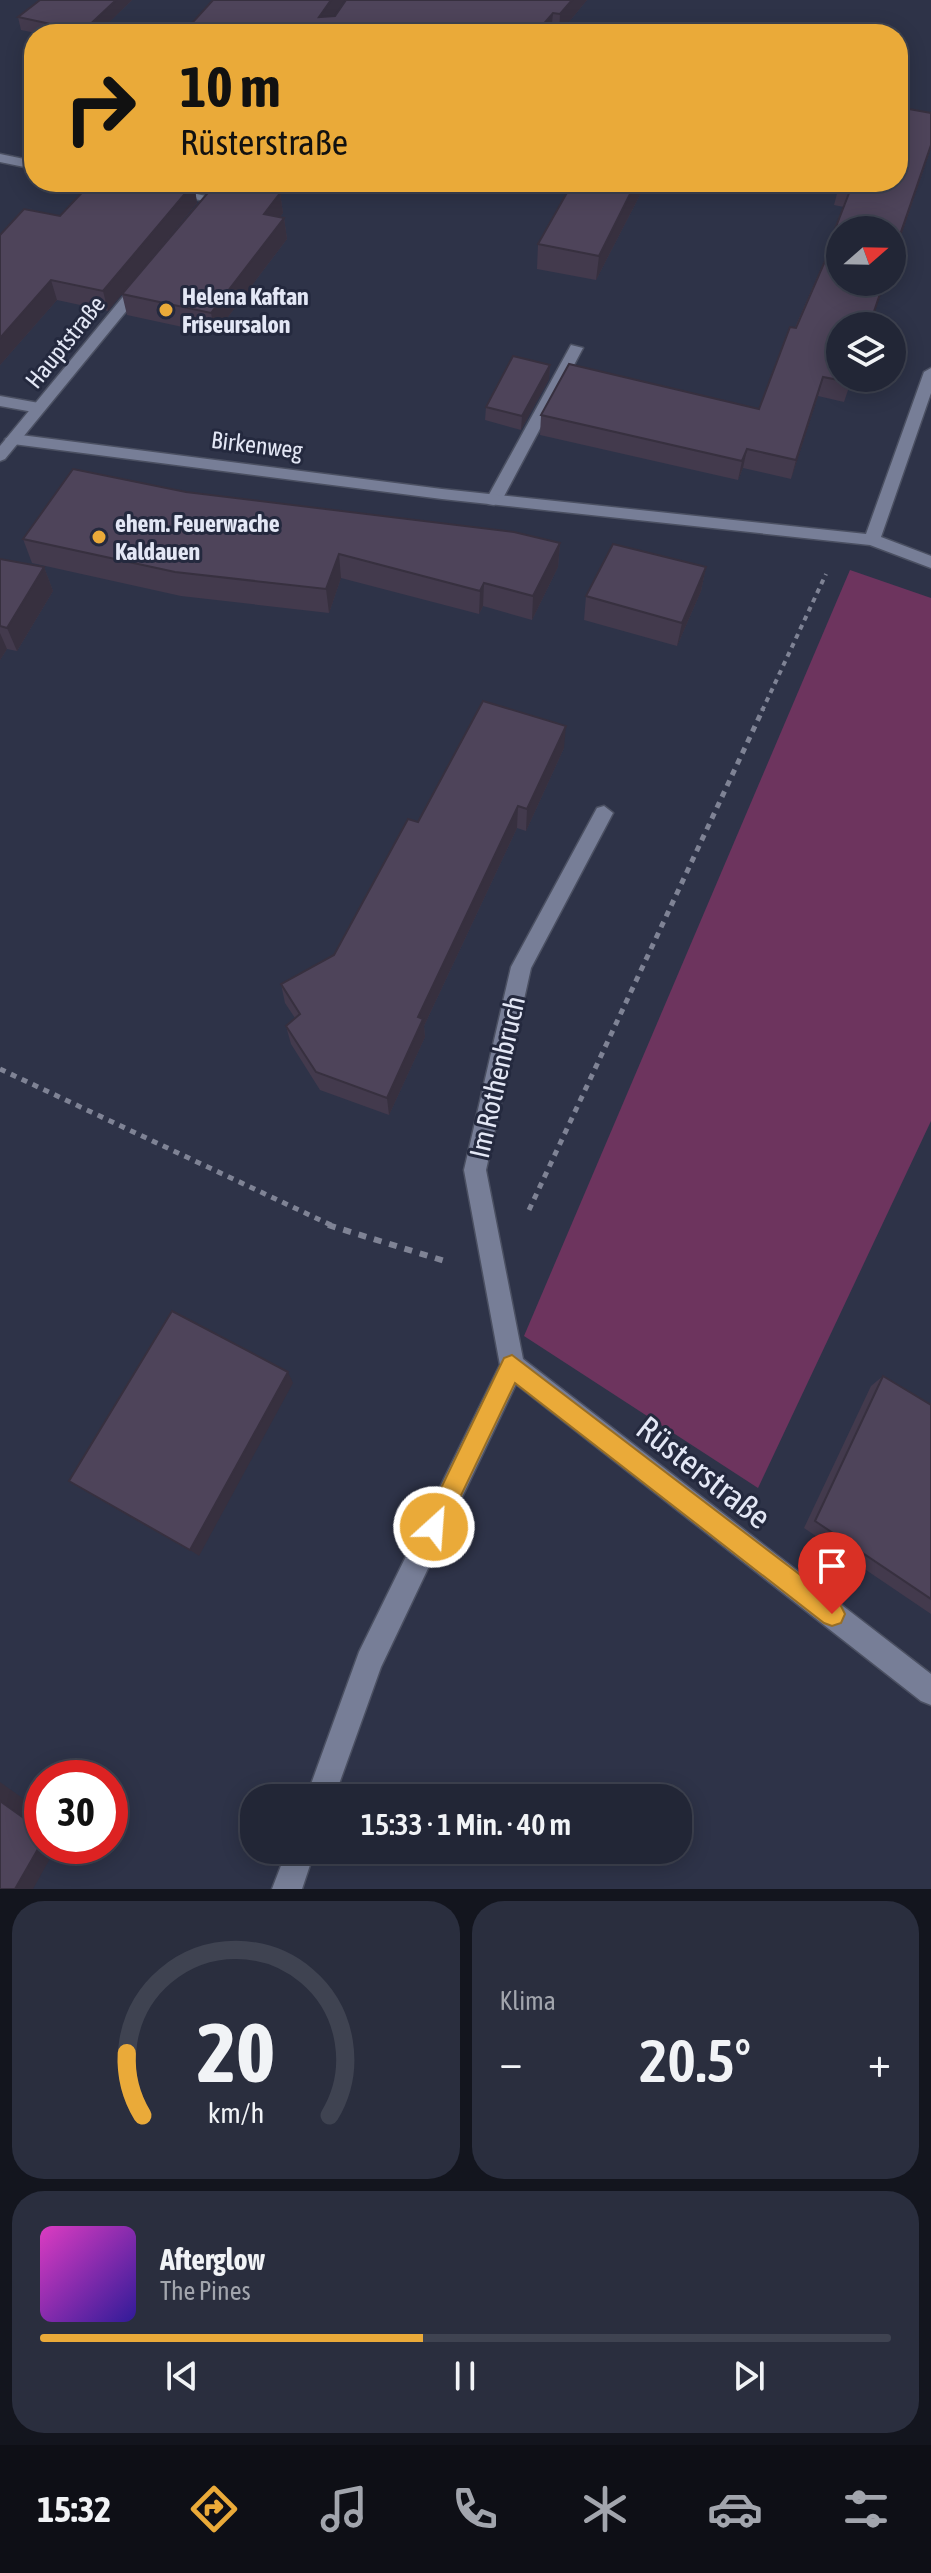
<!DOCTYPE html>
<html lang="de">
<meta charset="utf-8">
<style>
:root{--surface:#222636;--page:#2a2e3e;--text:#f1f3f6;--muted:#a2a5ad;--line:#3f4351;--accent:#eaaa39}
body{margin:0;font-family:"Asap Condensed",sans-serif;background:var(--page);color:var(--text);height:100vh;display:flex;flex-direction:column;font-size:30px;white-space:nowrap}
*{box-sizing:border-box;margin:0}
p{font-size:26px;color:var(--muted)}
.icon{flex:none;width:44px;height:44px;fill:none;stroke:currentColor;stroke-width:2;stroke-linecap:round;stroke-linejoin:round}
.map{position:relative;height:1889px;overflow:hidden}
.side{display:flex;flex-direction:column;gap:12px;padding:12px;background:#13151e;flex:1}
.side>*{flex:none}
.top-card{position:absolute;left:24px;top:24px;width:884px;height:168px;border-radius:32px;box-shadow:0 4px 20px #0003,0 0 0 2px var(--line);background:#eaaa39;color:#111;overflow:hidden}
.needle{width:52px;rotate:70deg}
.controls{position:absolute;left:826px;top:216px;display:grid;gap:16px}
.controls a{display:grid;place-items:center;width:80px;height:80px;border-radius:50%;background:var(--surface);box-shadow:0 4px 20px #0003,0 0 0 2px var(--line);font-size:40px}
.speed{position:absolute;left:24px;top:1760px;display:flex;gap:16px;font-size:40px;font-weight:700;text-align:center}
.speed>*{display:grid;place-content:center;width:104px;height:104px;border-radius:50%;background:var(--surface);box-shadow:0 4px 20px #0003,0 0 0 2px var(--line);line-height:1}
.speed .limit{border:12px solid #d22;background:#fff;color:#111}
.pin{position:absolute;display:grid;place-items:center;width:68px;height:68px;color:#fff;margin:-82px -34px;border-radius:50% 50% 50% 0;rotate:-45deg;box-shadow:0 0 8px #0007}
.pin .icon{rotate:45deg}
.me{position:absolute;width:88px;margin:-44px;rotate:26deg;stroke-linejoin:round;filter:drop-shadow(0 0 6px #0008)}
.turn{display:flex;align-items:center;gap:28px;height:168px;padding:0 24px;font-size:36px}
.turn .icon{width:104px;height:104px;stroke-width:2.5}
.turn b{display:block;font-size:56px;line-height:68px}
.big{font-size:60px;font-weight:600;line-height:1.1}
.side .widget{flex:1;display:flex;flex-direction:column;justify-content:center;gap:12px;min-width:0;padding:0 28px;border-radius:32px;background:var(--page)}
.side .dial{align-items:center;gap:0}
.dial svg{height:208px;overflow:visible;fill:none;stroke:var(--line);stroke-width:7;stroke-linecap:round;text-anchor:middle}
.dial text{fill:var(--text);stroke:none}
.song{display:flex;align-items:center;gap:24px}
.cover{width:96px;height:96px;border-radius:12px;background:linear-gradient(135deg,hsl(310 70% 55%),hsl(250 70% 35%))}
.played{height:8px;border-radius:4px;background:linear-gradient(90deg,var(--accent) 45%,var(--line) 45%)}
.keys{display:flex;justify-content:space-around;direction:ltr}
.heat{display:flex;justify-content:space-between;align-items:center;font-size:44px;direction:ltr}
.side .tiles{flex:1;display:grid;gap:12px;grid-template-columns:1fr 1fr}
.widget:last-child{grid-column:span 2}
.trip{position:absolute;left:240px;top:1784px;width:452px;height:80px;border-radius:32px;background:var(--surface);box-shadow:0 4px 20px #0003,0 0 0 2px var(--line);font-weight:600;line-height:80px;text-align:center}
.menu{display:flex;height:128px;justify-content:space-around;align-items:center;background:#0e0f16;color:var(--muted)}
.menu .icon{width:56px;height:56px}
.menu .current{color:var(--accent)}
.menu b{font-size:36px;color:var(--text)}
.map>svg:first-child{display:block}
.green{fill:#6d345e}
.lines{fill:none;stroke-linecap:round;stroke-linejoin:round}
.service-casing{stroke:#4b5062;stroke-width:3}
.minor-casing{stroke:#4b5062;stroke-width:3}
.tertiary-casing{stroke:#4b5062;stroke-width:3}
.path-far2{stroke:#7f8395;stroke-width:4;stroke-dasharray:5 5;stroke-linecap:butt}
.path-far1{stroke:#7f8395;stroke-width:5;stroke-dasharray:6 6;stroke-linecap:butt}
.path{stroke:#7f8395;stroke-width:6;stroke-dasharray:8 8;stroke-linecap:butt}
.service{fill:#777e97;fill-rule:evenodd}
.minor{fill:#777e97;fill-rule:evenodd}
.tertiary{fill:#777e97;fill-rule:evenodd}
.wall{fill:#433a4d}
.shaded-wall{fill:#37303f}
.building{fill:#4e445a;stroke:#37303f;stroke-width:2}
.route{fill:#eaaa39;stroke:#986e25;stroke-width:2}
.poi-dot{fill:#eaaa39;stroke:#24293e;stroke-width:3}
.labels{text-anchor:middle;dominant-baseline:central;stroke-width:6;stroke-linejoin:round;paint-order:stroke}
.far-poi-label{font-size:24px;font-weight:bold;fill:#e3e7f5;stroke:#24293e;text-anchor:start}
.far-street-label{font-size:24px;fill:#e3e7f5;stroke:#24293e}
.street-label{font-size:28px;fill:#e3e7f5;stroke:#24293e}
.near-street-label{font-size:34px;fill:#e3e7f5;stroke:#24293e}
</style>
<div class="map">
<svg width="931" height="1889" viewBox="0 0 931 1889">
<rect width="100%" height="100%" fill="#2e3348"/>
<!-- green -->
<path class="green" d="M850,570L931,598V1121L758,1488L524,1336Z"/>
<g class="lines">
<!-- service casing -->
<g class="service-casing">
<path id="service" d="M571,345L583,348L502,500L494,505L488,504L486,500Z"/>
</g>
<!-- minor casing -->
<g class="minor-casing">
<path id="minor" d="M0,154L34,161V169L0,162Z
M118,182H144L219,199L213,203Z
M931,368V393L881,537L931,556V568L870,545L442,499L13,444L5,439L13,434L442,489L866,534L924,372Z
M0,396L39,403L46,408L39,413L0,406Z
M604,806L613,813L531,968L486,1170L523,1359L931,1674V1705L921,1701L516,1384L381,1667L334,1798H306L359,1652L500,1365L464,1170L511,967L597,808Z
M287,1850H315L302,1889H272Z"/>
</g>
<!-- tertiary casing -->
<g class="tertiary-casing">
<path id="tertiary" d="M141,280L148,284L146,287L5,459L0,461V446L136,281Z"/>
</g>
<!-- path-far2 -->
<path class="path-far2" d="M762,711L826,574"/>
<!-- path-far1 -->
<path class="path-far1" d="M0,1069L335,1227
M529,1210L763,709"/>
<!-- path -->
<path class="path" d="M328,1225L448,1262"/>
<!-- service -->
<use href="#service" class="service"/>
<!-- minor -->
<use href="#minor" class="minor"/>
<!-- tertiary -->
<use href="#tertiary" class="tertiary"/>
</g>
<!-- wall -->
<path class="wall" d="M40,0H132L97,34H41L21,30L18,17Z
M587,0L559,34L552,33L551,34H182Z
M931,113V148L892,262V230L852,378L844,402L818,396L791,479L743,468L738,480L540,435L541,415L759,409L827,255L832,237L844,207L834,205L839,186Z
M92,182H214L205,193L195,190L197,203L108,311L57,300L0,365V235L60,216Z
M217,182H285L277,192L280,193L283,213L280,217L284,218L287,239L215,334L127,315L122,294Z
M573,182H643L642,191L596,280L537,269L538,244Z
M550,365L549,379L521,430L485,420L486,407Z
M186,492L560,543L558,567L532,620L483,606L479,614L341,578L329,613L181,596L32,563L23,539Z
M0,559L44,567L53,591L17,651L7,649L0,660Z
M706,567L701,591L677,646L584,620L586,596Z
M564,748L526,831L517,828L424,1026L425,1037L389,1115L320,1090L291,1044L286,1026L295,1018L285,1003L281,984L334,955L418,822Z
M883,1376L931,1405V1614L804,1528L871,1386Z"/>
<!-- shaded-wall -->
<path class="shaded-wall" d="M116,0H132L97,34H84L83,31Z
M331,0H345L322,34L319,17Z
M572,0H587L559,34L560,14Z
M553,13L551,34H535Z
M931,145V148L892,262V258Z
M203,182H214L205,193Z
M267,182H285L264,209L261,189Z
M636,182H643L642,191L596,280L599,256Z
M194,183L197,203L108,311L103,291Z
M280,193L283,213L266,235L264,214Z
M284,218L287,239L215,334L211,313Z
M51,280L57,300L0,365V338Z
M884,282H885L870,326H869Z
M550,365L549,379L521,430L522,416Z
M823,377L818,396L791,479L796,460Z
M747,449L743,468L738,480L742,461Z
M560,543L558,567L532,620L533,596Z
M339,554L341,578L329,613L326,589Z
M44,567L53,591L17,651L7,628Z
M706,567L701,591L677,646L682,623Z
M484,583L483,606L479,614L480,591Z
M0,633L7,649L0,660Z
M566,726L564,748L526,831L527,809Z
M518,806L517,828L424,1026L425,1037L389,1115L387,1098L418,1017Z
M288,1372L293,1383L199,1556L190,1550Z
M0,1782L42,1812V1831L0,1801Z
M42,1842V1846H57L33,1889H15Z"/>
<!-- building -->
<path class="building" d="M40,0H116L83,31L18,17Z
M213,0H331L319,17L335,16L346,0H572L560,14L553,13L535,34H463L452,32L450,34H182Z
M898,107L931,113V145L892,258V230H840V282H884L869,326H840V378H851L849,382L823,377L796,460L747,449L742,461L541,415L569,364L759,409L790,327L796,328L835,238L832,237L851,188L839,186L840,182H898Z
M92,182H188L194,183L103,291L51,280L0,338V235L24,209L60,216Z
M217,182H267L261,189L280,193L264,214L284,218L211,313L122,294Z
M573,182H636L599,256L538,244Z
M513,356L550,365L522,416L486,407Z
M73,469L186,492L514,532L560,543L533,596L484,583L480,591L339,554L326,589L175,572L23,539Z
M613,544L706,567L682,623L586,596Z
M0,559L44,567L7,628L0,626Z
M483,701L566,726L527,809L518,806L418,1017L423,1019L387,1098L316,1072L286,1026L300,1014L281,984L334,955L408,819L418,822Z
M172,1311L288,1372L190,1550L69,1481Z
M883,1376L931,1405V1599L815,1521Z
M0,1801L42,1831V1842L15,1889H0Z"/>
<!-- route -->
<path class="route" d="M512,1355L841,1606L845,1614L841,1623L832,1626L824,1623L515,1383L442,1535L434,1539L426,1535L422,1527L426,1519L504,1358Z"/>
<!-- markers -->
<g class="poi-dot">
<circle cx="166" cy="310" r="8"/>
<circle cx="99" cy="537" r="8"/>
</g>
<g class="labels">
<!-- far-poi labels -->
<g class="far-poi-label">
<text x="182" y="296">Helena Kaftan<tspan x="182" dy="28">Friseursalon</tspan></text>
<text x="115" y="523">ehem. Feuerwache<tspan x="115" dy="28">Kaldauen</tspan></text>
</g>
<!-- far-street labels -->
<g class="far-street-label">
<text transform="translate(65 342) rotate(-51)">Hauptstraße</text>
<text transform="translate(257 445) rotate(7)">Birkenweg</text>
</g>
<!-- street labels -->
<g class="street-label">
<text transform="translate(497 1077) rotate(-77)">Im Rothenbruch</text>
</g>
<!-- near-street labels -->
<g class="near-street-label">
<text transform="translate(704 1472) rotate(38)">Rüsterstraße</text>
</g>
</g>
</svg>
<div class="controls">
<a><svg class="needle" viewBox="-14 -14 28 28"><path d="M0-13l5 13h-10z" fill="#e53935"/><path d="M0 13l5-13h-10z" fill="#a2a5ad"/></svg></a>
<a><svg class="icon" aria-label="layers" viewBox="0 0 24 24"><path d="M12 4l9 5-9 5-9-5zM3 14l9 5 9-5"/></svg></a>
</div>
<div class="speed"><div class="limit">30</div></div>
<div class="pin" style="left:832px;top:1614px;background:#d93025"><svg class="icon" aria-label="arrive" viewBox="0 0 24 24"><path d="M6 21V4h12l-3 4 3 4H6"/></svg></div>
<svg class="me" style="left:434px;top:1527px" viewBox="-20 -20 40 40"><circle r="17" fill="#eaaa39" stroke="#fff" stroke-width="3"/><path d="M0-11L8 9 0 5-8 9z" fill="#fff"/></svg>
<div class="trip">15:33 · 1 Min. · 40 m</div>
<div class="top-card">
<div class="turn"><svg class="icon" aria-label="right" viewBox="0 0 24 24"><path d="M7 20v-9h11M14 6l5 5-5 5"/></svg><div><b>10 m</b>Rüsterstraße</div></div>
</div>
</div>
<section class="side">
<div class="tiles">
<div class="widget dial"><svg viewBox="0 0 100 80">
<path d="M14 69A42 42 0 1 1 86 69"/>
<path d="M14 69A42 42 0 0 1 8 45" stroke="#eaaa39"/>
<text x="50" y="56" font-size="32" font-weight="700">20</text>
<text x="50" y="72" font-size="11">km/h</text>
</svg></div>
<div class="widget"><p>Klima</p>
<div class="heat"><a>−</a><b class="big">20.5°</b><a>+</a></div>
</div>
<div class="widget">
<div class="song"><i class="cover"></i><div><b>Afterglow</b><p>The Pines</p></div></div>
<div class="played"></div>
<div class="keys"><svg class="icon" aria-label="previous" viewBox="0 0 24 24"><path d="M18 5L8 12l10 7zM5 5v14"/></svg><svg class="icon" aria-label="pause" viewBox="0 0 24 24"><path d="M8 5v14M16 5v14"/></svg><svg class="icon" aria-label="next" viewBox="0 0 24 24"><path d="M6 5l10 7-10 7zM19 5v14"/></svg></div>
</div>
</div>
</section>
<nav class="menu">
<b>15:32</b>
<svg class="icon current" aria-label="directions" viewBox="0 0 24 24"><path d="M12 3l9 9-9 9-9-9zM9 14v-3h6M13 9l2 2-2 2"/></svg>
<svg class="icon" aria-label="music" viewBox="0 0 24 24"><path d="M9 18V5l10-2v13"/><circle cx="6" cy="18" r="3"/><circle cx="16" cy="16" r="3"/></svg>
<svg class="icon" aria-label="phone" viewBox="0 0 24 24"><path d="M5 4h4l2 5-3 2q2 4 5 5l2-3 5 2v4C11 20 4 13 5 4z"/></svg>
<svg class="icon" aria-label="climate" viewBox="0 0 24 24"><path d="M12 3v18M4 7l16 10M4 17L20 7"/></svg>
<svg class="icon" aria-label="car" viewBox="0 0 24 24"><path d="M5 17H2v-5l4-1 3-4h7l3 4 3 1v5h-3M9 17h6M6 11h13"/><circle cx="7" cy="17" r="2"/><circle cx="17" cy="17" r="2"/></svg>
<svg class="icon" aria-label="filters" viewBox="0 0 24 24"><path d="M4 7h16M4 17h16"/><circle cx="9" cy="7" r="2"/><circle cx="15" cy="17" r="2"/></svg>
</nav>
